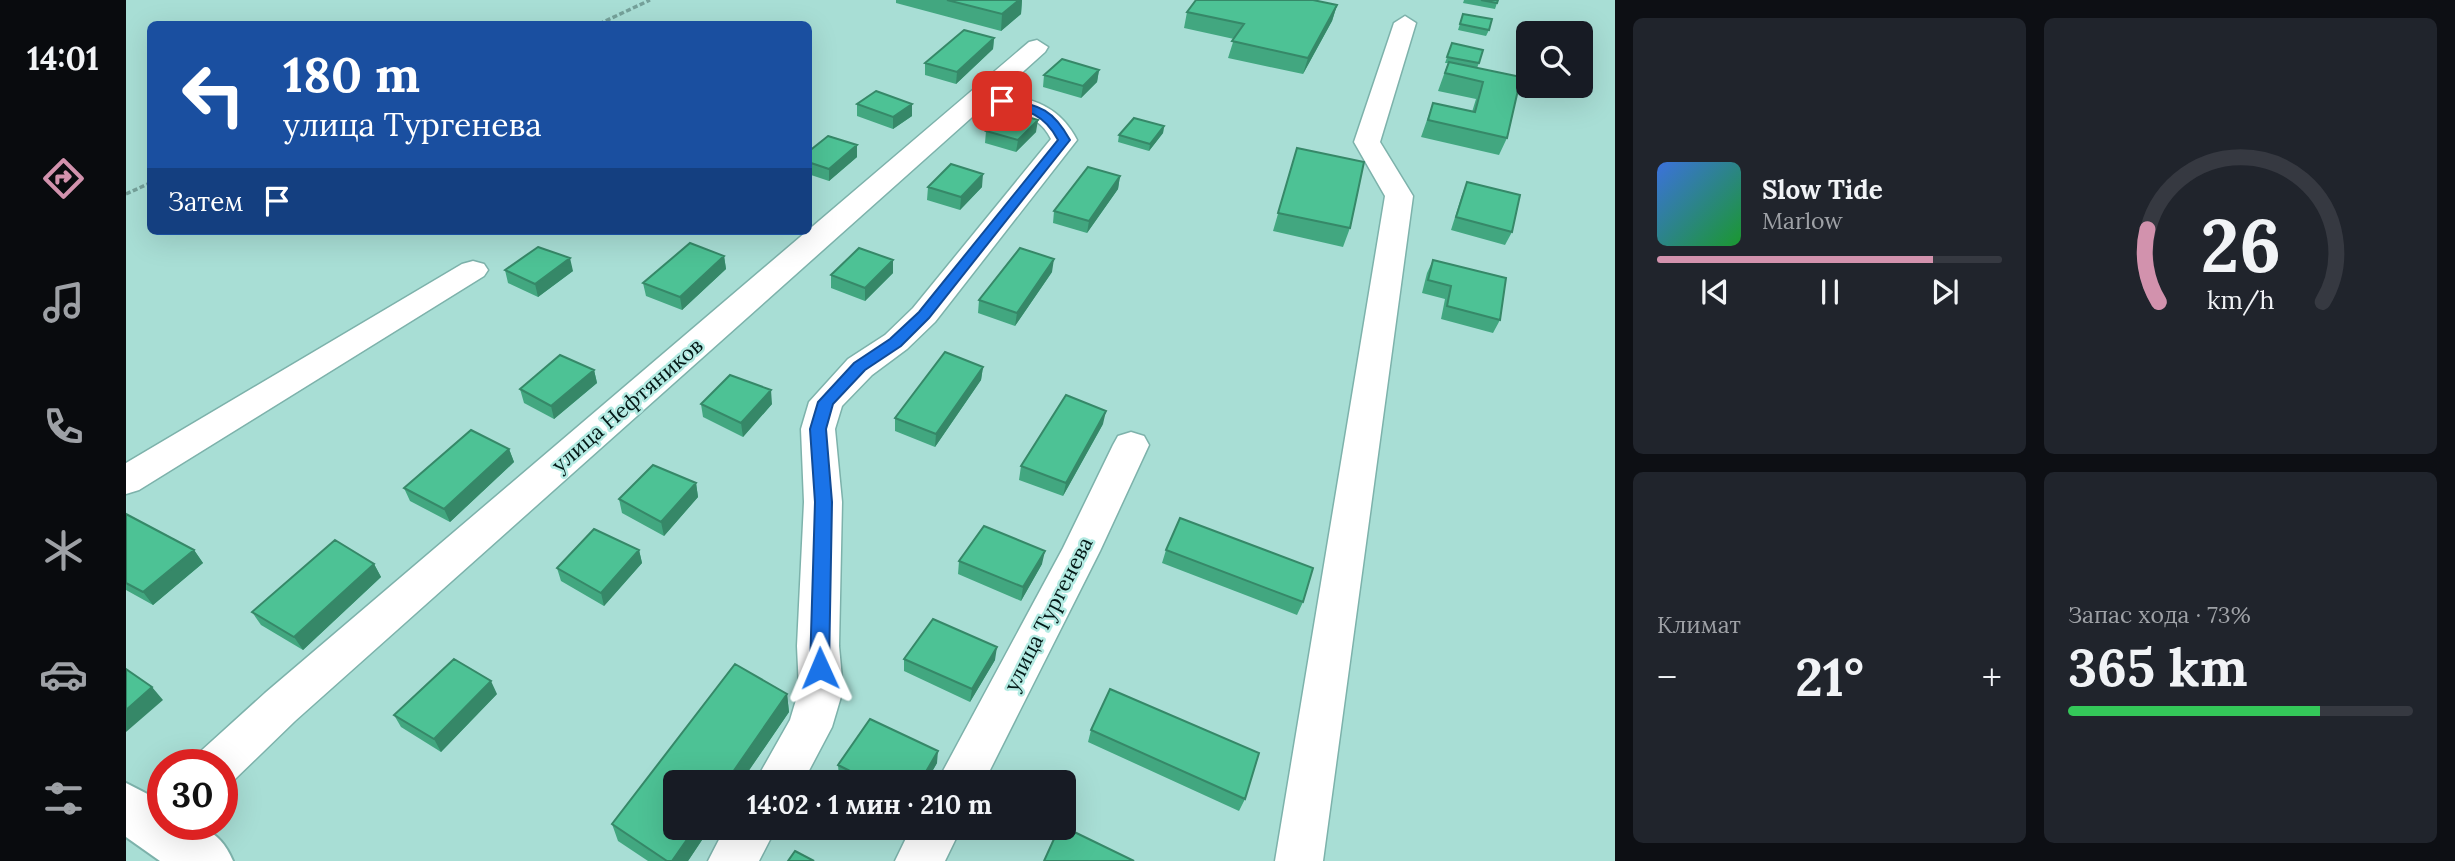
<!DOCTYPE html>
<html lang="ru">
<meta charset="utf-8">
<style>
:root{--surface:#171b24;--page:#20242c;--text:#f1f3f6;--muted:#9ea1a6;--line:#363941;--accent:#d292ad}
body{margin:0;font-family:Lora,serif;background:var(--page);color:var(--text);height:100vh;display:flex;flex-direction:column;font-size:26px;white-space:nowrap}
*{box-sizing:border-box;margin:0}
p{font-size:23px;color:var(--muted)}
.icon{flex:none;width:38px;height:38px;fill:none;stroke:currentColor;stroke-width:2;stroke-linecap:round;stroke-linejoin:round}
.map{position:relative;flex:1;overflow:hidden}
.panel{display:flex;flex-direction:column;gap:18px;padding:18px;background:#0d0f14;width:840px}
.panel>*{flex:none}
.top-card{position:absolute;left:21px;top:21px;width:665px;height:214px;border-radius:10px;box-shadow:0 7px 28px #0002;background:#1a4fa0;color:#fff;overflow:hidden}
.fabs{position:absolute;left:1390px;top:21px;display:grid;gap:14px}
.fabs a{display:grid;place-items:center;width:77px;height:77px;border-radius:10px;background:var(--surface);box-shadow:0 7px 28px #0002;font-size:35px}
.speed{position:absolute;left:21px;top:749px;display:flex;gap:14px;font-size:35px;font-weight:700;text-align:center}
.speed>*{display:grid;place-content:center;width:91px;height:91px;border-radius:50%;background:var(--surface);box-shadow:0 7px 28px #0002;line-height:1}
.speed .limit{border:10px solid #d22;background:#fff;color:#111}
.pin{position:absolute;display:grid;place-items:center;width:60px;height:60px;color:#fff;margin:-30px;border-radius:14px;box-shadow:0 4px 10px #0006}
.me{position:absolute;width:77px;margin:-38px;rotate:359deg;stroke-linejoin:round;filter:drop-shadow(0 0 5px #0008)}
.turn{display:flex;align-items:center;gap:24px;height:147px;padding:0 21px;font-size:32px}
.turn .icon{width:91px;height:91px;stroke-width:2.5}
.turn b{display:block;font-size:49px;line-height:60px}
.then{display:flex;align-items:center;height:66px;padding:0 21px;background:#0003;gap:14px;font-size:26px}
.big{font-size:52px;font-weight:700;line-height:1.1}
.panel .tile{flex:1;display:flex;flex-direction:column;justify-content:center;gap:10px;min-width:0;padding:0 24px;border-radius:10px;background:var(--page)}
.panel .dial{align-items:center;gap:0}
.dial svg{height:182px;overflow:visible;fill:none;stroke:var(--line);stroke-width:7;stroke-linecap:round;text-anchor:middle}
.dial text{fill:var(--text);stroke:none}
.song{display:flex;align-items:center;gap:21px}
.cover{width:84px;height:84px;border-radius:10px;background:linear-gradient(135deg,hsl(220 70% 55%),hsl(130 70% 35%))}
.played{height:7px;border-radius:4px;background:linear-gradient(90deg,var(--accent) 80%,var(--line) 80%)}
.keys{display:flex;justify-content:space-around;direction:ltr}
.heat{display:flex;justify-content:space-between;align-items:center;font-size:38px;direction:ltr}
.charge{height:10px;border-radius:5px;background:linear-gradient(90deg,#34c759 73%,var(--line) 0)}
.panel .tiles{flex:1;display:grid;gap:18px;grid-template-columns:repeat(2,1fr)}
.trip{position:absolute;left:537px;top:770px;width:413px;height:70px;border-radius:10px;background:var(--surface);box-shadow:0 7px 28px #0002;font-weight:700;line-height:70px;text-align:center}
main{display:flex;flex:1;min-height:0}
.menu{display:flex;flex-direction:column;width:126px;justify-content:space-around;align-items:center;background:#090b0e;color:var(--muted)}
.menu .icon{width:49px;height:49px}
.menu .current{color:var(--accent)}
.menu b{font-size:32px;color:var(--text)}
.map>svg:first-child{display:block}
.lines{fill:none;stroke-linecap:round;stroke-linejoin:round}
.street-casing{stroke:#7db2ab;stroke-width:3}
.secondary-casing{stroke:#7db2ab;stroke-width:4}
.path{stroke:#75a19a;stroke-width:3.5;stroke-dasharray:5 2.5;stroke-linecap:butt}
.street{fill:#fff;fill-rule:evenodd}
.secondary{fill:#fff;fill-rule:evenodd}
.wall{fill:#42a780}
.shaded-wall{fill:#368868}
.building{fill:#4dc295;stroke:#368868;stroke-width:2}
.route{fill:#1a73e8;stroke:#114b97;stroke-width:2}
.labels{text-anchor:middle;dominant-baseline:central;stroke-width:5;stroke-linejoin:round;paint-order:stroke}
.street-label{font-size:21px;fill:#041917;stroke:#b4ebe3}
</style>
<main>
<nav class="menu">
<b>14:01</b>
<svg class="icon current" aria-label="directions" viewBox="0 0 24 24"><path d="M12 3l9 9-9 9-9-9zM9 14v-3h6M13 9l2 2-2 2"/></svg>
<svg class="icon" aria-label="music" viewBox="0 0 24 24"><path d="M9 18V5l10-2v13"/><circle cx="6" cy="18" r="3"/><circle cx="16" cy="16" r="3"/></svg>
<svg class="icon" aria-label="phone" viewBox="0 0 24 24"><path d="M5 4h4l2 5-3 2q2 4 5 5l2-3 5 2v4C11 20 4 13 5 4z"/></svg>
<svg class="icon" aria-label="climate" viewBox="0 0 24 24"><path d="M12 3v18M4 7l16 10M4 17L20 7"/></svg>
<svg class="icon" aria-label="car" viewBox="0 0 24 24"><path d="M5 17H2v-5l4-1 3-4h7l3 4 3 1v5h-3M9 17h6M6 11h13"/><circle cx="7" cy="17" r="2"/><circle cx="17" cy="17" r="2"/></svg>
<svg class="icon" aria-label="filters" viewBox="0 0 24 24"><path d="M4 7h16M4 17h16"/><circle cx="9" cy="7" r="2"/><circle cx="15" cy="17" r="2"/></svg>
</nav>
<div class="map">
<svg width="1489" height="861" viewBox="0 0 1489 861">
<rect width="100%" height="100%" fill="#a8ded5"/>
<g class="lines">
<!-- street casing -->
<g class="street-casing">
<path id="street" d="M1279,16L1290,23L1254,142L1287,196L1197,861H1149L1259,196L1228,142L1268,23Z
M911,40L922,47L919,52L871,95C907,97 934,107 951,140L809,322L781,349L746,375L716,406L709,429L716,502L713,646L717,690L706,727L677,782H629L664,720L673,690L671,646L678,502L675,429L683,402L722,359L759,335L787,308L925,139C911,111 882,109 854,110L169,721L108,780L96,784V765H69L76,750L139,693L903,42Z
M347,261L358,264L362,270L358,276L13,490L0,494V463L336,264Z
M1005,432L1018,436L1023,445L974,551L858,782H811L937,548L987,445L992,436Z
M599,828H650L633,861H582Z
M785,828H835L819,861H769Z"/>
</g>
<!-- secondary casing -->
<g class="secondary-casing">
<path id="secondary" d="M0,783L37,802V824C71,824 92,826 107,861H34L0,837Z"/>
</g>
<!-- path -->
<path class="path" d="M473,24L524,0
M0,194L24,183"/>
<!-- street -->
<use href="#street" class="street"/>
<!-- secondary -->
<use href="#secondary" class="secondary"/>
</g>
<!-- wall -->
<path class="wall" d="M770,0H896L895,14L875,31L770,3Z
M1338,0H1372L1369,9L1337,3Z
M1211,5L1206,21L1177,74L1102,58L1108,39L1058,28L1061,12Z
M1337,14L1363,30L1360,36L1332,30Z
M868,38L867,49L830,84L799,75V63Z
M1326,43L1353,63L1351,68L1381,138L1373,155L1295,137L1307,103L1346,112L1350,99L1312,91L1322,63H1319Z
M973,70L971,82L955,98L917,87L918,75Z
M731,104H786V116L767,129L731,116Z
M1038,126L1037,133L1023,151L992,142L993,135Z
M860,131L910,132L890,152L859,143Z
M731,145V157L703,181L682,174V152Z
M1171,148L1224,228L1217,247L1147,231Z
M994,176L992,189L961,233L927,223L928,211Z
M1341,182L1386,232L1379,245L1325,230L1336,195Z
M802,187H856L834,210L801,200Z
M598,256L600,269L556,310L520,296L517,283Z
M1307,260L1374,320L1367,333L1315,319L1319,299L1296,293L1301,273Z
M379,270L447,271L412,297L382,283Z
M926,272L889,326L852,313L853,300Z
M767,273L739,301L705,288V275Z
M857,367L855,380L809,447L769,431V418Z
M468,370L471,383L428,419L398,403L394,389Z
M575,404H646L617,437L577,417Z
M977,424L937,496L893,480L895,466Z
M383,449L388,462L324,522L284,501L278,488Z
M570,483L572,497L538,536L496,513L493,499Z
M0,514L68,550L77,563L27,605L0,590Z
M513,550L516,563L478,606L435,581L431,568Z
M1040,550L1177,602L1171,615L1036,563Z
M833,561L916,564L895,601L832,574Z
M248,564L255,577L177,650L135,625L126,612Z
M778,659L869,660L844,702L778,671Z
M609,664L661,694L663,712L615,782H550V828H584L562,861H522L492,841L486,824Z
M371,694L315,752L275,727L268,715Z
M965,730L1119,799L1113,811L962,742Z
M811,763L800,782H723L713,777L712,765Z"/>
<!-- shaded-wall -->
<path class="shaded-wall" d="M893,0H896L895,14L875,31L876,14Z
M1211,5L1206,21L1177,74L1182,58Z
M868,38L867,49L830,84L831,72Z
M973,70L971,82L955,98L957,86Z
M786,104V116L767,129V117Z
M912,120L910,132L890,152L892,140Z
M1038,126L1037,133L1023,151L1024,144Z
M731,145V157L703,181V169Z
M857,174L856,187L834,210L835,197Z
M994,176L992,189L961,233L963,221Z
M598,256L600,269L556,310L554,297Z
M444,258L447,271L412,297L409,284Z
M928,259L926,272L889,326L891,313Z
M767,260V273L739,301V288Z
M857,367L855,380L809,447L810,434Z
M468,370L471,383L428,419L425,406Z
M645,390L646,404L617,437L615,423Z
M980,411L977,424L937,496L940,483Z
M383,449L388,462L324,522L318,509Z
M570,483L572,497L538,536L535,522Z
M68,550L77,563L27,605L17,592Z
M513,550L516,563L478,606L475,593Z
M919,551L916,564L895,601L897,587Z
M248,564L255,577L177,650L168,637Z
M871,647L869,660L844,702L846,689Z
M365,681L371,694L315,752L308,739Z
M26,687L37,700L0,732V710Z
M661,694L663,712L615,782H600Z
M812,751L811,763L800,782H794Z
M569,828H584L562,861H546Z"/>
<!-- building -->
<path class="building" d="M821,0H893L876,14Z
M1070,0H1187L1211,5L1182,58L1106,41L1118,24L1061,12Z
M1355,0H1372L1371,3Z
M1337,14L1366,19L1363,30L1334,24Z
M838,30L868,38L831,72L799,63Z
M1326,43L1357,50L1353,63L1321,57Z
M936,59L973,70L957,86L918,75Z
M1323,62L1395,77L1381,138L1302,120L1307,103L1349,112L1357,82L1319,73Z
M750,91L786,104L767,117L731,104Z
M881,111L912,120L892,140L860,131Z
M1008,118L1038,126L1024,144L993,135Z
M702,136L731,145L703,169L682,162V152Z
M1171,148L1238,162L1224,228L1152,213Z
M825,164L857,174L835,197L802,187Z
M962,167L994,176L963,221L928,211Z
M1341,182L1394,195L1386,232L1330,217Z
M564,243L598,256L554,297L517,283Z
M412,247L444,258L409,284L379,270Z
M733,248L767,260L739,288L705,275Z
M894,248L928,259L891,313L853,300Z
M1307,260L1380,278L1374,320L1321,306L1325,286L1302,280Z
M819,352L857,367L810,434L769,418Z
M434,355L468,370L425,406L394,389Z
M604,375L645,390L615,423L575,404Z
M940,395L980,411L940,483L895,466Z
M345,430L383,449L318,509L278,488Z
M527,465L570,483L535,522L493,499Z
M0,514L68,550L17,592L0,583Z
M1054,518L1187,568L1177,602L1040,550Z
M858,526L919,551L897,587L833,561Z
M468,529L513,550L475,593L431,568Z
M209,540L248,564L168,637L126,612Z
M807,619L871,647L846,689L778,659Z
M328,659L365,681L308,739L268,715Z
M609,664L661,694L600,782H550V828H569L546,861H541L486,824Z
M0,669L26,687L0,710Z
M984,689L1133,753L1119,799L965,730Z
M744,719L812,751L794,782H746L712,765Z
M938,827L1008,861H918L933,828Z
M669,851L688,861H662Z"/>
<!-- route -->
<path class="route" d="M876,98C912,106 925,106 944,140L803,318L775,346L739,370L707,404L700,429L706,502L703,668L701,674H687L684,668L689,502L684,429L692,402L728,363L764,339L793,312L932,140C918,113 900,110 872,104V99Z"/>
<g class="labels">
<!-- street labels -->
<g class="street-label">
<text transform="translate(501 405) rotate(-41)">улица Нефтяников</text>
<text transform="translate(922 614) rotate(-63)">улица Тургенева</text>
</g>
</g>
</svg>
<div class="fabs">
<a><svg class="icon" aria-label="search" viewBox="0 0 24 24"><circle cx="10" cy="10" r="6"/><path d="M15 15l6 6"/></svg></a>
</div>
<div class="speed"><div class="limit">30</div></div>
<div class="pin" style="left:876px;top:101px;background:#d93025"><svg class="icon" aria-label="arrive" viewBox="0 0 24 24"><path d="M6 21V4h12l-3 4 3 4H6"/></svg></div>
<svg class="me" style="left:694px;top:668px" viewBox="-20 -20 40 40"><path d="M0-17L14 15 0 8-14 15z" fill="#1a73e8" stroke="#fff" stroke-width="4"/></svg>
<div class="trip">14:02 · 1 мин · 210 m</div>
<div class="top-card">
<div class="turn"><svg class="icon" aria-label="left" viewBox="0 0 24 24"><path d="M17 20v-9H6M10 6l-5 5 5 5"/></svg><div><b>180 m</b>улица Тургенева</div></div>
<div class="then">Затем<svg class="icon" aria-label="arrive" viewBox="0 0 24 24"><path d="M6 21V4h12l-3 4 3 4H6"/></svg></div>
</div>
</div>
<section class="panel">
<div class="tiles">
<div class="tile">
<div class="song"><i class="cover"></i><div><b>Slow Tide</b><p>Marlow</p></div></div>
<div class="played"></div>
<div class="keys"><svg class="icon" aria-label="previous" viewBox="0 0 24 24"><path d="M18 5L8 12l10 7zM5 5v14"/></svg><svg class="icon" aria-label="pause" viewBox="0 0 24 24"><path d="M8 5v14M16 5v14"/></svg><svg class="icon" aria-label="next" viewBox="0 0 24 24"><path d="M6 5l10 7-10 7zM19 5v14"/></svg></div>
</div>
<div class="tile dial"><svg viewBox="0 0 100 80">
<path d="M14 69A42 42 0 1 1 86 69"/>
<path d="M14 69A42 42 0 0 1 9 37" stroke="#d292ad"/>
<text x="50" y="56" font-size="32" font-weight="700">26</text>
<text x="50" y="72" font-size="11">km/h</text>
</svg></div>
<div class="tile"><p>Климат</p>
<div class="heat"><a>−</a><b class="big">21°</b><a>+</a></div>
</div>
<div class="tile"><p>Запас хода · 73%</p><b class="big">365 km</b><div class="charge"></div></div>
</div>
</section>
</main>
